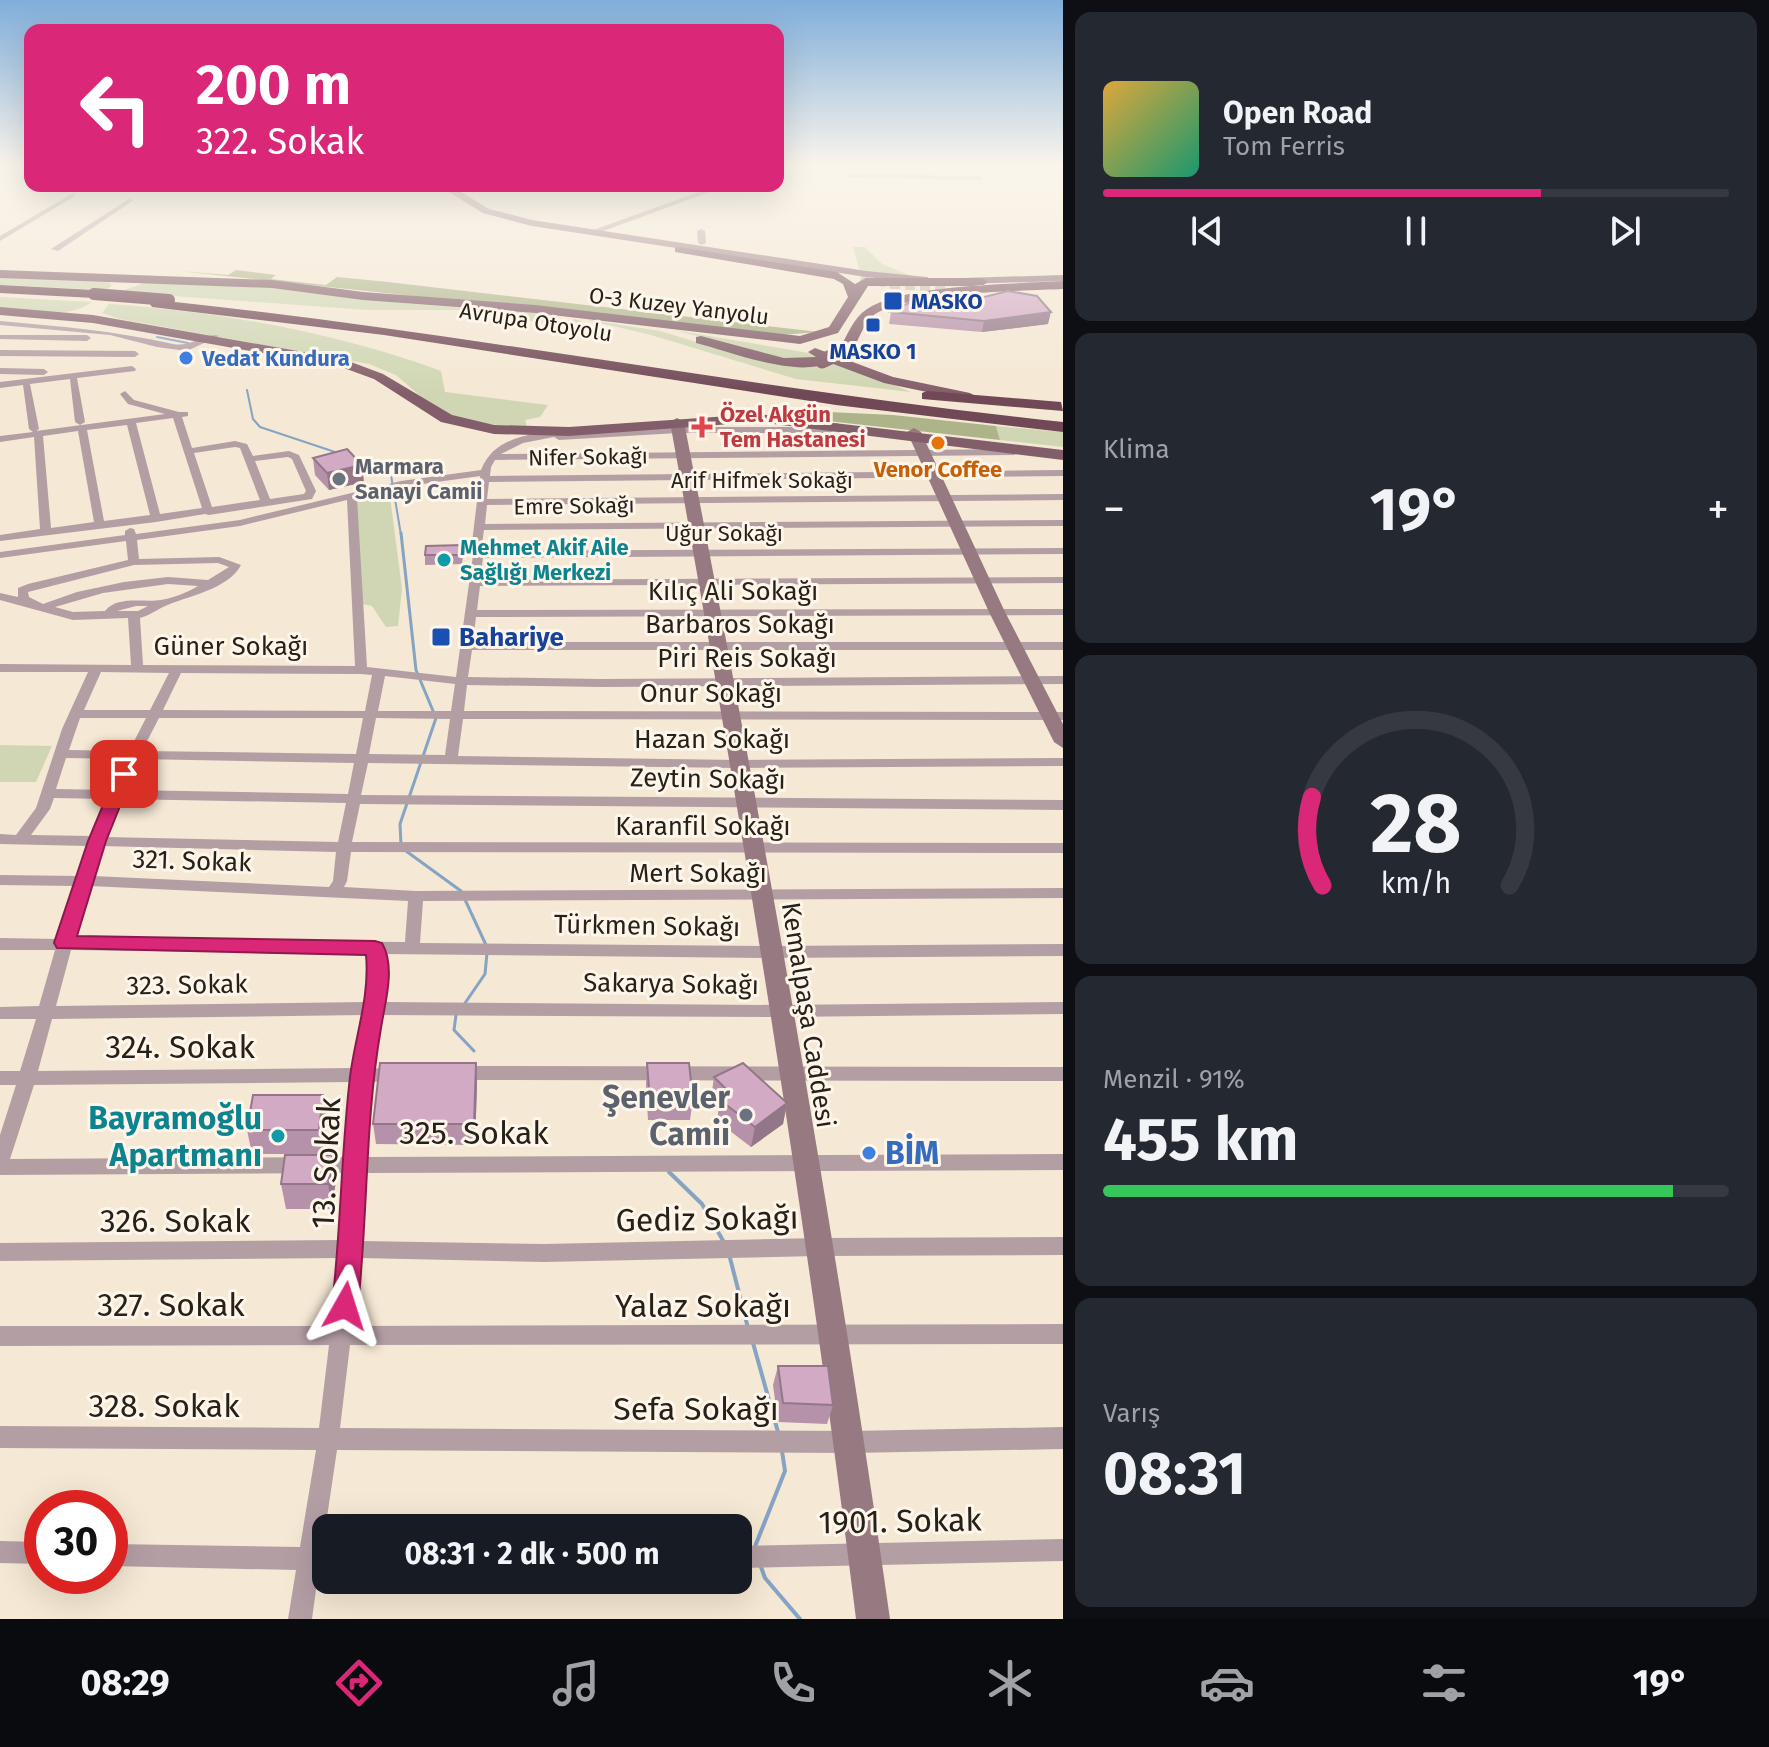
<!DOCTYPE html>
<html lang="tr">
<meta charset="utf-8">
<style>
:root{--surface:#171b24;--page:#242831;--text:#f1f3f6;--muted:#9ea1a6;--line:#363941;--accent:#db2777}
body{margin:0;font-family:"Fira Sans",sans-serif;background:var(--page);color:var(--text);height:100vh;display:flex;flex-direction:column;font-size:30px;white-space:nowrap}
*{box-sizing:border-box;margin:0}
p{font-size:26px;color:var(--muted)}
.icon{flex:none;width:44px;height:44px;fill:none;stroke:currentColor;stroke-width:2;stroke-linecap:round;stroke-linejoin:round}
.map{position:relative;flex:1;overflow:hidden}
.panel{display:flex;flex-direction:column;gap:12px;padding:12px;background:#0d0f14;width:706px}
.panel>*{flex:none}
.banner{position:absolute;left:24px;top:24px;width:760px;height:168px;border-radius:16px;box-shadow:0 8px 32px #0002;background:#db2777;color:#fff;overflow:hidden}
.speed{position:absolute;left:24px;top:1490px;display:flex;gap:16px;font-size:40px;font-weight:700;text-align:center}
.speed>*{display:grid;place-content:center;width:104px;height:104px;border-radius:50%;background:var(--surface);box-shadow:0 8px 32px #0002;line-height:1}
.speed .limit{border:12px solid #d22;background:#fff;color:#111}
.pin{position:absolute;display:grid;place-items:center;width:68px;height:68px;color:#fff;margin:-34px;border-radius:16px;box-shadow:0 4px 12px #0006}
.me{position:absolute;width:88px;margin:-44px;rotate:6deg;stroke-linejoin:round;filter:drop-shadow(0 0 6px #0008)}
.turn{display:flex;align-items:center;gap:28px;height:168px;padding:0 40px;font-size:36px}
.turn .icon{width:104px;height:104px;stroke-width:2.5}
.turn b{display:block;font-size:56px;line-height:68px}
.big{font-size:60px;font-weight:700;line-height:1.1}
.panel .tile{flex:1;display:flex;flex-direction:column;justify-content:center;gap:12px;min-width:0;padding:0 28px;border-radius:16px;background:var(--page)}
.panel .dial{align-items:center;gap:0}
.dial svg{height:208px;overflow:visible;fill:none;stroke:var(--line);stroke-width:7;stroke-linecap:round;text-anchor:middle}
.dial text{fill:var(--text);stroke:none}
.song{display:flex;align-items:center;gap:24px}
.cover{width:96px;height:96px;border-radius:12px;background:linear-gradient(135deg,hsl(40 70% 55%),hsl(160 70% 35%))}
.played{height:8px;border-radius:4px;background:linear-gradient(90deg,var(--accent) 70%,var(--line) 70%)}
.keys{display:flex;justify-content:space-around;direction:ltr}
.heat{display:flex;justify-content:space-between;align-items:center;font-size:44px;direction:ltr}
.charge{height:12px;border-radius:6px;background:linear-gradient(90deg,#34c759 91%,var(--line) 0)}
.trip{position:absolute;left:312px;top:1514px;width:440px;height:80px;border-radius:16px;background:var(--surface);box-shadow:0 8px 32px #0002;font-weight:700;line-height:80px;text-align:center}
.dock{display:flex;height:128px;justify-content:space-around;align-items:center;background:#090b0e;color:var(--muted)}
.dock .icon{width:56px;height:56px}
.dock .active{color:var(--accent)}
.dock b{font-size:36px;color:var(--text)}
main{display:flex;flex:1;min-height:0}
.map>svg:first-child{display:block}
.green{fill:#d0d6b3}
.forest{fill:#adb489}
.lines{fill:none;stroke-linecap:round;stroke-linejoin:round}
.stream-far2{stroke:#85a4c4;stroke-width:2}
.stream-far1{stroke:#85a4c4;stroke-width:3}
.stream{stroke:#85a4c4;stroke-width:4}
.secondary-tunnel{stroke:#ccc0af;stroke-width:10;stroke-dasharray:10 5;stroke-linecap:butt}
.minor{fill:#b39ea4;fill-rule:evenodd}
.tertiary{fill:#b39ea4;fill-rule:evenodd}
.secondary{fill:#977982;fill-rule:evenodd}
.primary{fill:#825e6a;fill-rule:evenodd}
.motorway{fill:#704856;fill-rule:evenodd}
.primary-bridge{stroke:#825e6a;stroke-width:15}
.motorway-bridge{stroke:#704856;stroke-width:12}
.wall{fill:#b592a9}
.shaded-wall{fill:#937789}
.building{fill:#d2aac4;stroke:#937789;stroke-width:2}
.route{fill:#db2777;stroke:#8e194d;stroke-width:2}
.transit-dot{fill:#1a4fb4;stroke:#fef6ea;stroke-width:3}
.shop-dot{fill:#3f7fe0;stroke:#fef6ea;stroke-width:3}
.health-dot{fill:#e0444e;stroke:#fef6ea;stroke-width:3}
.food-dot{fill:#e8710a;stroke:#fef6ea;stroke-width:3}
.worship-dot{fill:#6b7280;stroke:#fef6ea;stroke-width:3}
.culture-dot{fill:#0f9aa8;stroke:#fef6ea;stroke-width:3}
.labels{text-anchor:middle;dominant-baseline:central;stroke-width:6;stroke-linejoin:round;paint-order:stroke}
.far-transit-label{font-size:22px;font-weight:bold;fill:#164399;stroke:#fef6ea;text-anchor:start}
.far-street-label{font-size:22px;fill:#26221a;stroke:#fef6ea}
.far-shop-label{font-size:22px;font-weight:bold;fill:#366cbe;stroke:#fef6ea;text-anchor:start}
.far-health-label{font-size:22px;font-weight:bold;fill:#be3a42;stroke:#fef6ea;text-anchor:start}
.far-worship-label{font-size:22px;font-weight:bold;fill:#5b616d;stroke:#fef6ea;text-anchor:start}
.far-food-label{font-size:22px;font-weight:bold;fill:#c56008;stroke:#fef6ea}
.far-culture-label{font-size:22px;font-weight:bold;fill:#0d838f;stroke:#fef6ea;text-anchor:start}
.street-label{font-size:26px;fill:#26221a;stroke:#fef6ea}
.transit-label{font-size:26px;font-weight:bold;fill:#164399;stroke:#fef6ea;text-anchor:start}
.near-street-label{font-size:32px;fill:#26221a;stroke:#fef6ea}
.near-worship-label{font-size:32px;font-weight:bold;fill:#5b616d;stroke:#fef6ea;text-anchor:end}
.near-culture-label{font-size:32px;font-weight:bold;fill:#0d838f;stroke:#fef6ea;text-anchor:end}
.near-shop-label{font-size:32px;font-weight:bold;fill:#366cbe;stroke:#fef6ea;text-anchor:start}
</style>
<main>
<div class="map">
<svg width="1063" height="1619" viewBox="0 0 1063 1619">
<rect width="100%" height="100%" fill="#f5e8d4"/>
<!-- green -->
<path class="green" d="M853,247H865L882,264L914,277L860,272Z
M0,277L109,282L112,286L105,290L0,285Z
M144,283L270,287L401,303L556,315L552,322L569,325L574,319L582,321L576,328L459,310H367L119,292Z
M0,297L92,302C68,320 28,310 0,308Z
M109,304C217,311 339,333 441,371L445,392L548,405L540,417L525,420L527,427L467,423L443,416L396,375L369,364L120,319L102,313Z
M583,319L660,331L756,360L784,365L838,362L911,392L796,379L651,335Z
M674,330L809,353L823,358L795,361Z
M996,426L1063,432V447L1000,440Z
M389,489L402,589L398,626L386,627L372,606L362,604L356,502Z
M0,745L52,746L36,782H0Z"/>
<!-- forest -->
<path class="forest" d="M236,270L276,275L271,279L326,285L337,277L388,282L819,332L780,335L179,271L228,275Z
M807,411L893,415L996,426L1000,440L773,415Z"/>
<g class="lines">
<!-- stream-far2 -->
<path class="stream-far2" d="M157,337L188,343
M247,390L253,419L260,427L335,452
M354,458L386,470L391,475L401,535"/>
<!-- stream-far1 -->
<path class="stream-far1" d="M401,533L416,670L436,718L400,824L401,845
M406,851L461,891L486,945
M463,1006L485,974L487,953
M456,1015L454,1030L474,1051"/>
<!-- stream -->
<path class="stream" d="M669,1172L702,1204L725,1244
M729,1254L748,1328
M753,1343L778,1432
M754,1549L785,1471L782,1451
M761,1567L765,1578L800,1619"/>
<!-- secondary-tunnel -->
<path class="secondary-tunnel" d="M861,277L893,284L948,287"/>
<!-- minor -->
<path class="minor" d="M849,174L980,176L983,178L980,180L847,177Z
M73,193L75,196L0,241V236Z
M129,199L134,200L58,251L51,249Z
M701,229L705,231L706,243L702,245L698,243L697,231Z
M0,321C58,326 116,331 173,344C192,348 207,331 219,336L187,351L157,347L110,335L0,325Z
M0,335H87L91,338L87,341L0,339Z
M0,350L135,351L139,354L135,357L0,356Z
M132,366L136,369L135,371L77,378L85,422L80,425L75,422L70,379L30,384L39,429L36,431L165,414L128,404L120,394L125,391L134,400L179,412H188V416L182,417L192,448L235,441L247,444L253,456L289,451L299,455L316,491L312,499L209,515L205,514L156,522L0,541V535L40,529L34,437L0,442V436L33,432L29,429L23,385L0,388V382ZM173,418L202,508L160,514L136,423ZM127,425L150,515L104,521L87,430ZM78,431L94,522L51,528L43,436ZM235,447L240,448L260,500L212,507L194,453ZM288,457L292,459L306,491L304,494L270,499L255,461Z
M0,368L44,369L48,372L44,375L0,374Z
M837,423L842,426L830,433H678L559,440L554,437L523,443L501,454L1014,449L1019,452L1014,455L495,460L491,467L490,476L1063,470V476L489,482L487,499L1063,494V500L487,505L485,524L1063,520V526L484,530L481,551L1063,548V554L483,558L480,580L1063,577V583L480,586L477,610L1063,609V615L476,617L473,642H1063V650H472L468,677L601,679L1063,676V684L601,687L467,685L464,711L1063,712V720L463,719L458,756L738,760L1063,758V766L738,768L368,763L361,795L1063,800V810L360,804L352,842L1063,843V853L351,852L347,881L344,887L416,891L1063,888V898L423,901L420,943L769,946L1063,944V956L769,958L384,954L387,978L383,1002L779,1005L1063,1002V1014L779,1017L380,1015L371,1068L402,1070L405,1075L402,1080L369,1082L365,1157L1063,1154V1170L365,1173L361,1241L544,1244L818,1238L1063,1237V1255L818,1256L544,1262L360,1258L352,1326L1063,1324V1344L350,1345L340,1428L851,1431L1063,1427V1449L851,1453L337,1450L323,1544H326V1566L319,1568L312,1619H288L296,1570L110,1566V1544L300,1547L316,1450L0,1448V1426L319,1428L329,1345L0,1346V1326H332L340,1258L0,1261V1243L342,1240L346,1173L0,1175V1135L16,1085H0V1071H20L36,1019H0V1007L39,1006L55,950H0V938L59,939L75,886L0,885V875L78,876L88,846L0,844V834L16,835L36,808L62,729L88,672H0V664L131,665L128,618L73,620L0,600V593L18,597V588L28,584L128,560L126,541L0,558V552L125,535V531L130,528L134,529L136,534L240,520L401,481L481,470C494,436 532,434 566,429L569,430L570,434L678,427H828ZM480,476L471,551L473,555L456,677L367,667L357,498L401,487ZM347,500L355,666L143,665L140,618C148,616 155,611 163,607C186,596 228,590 241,565L219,557L139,559L137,540L240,526ZM218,563L229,567L208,580L168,577L124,582L77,592L43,604L29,597L28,592L134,565ZM168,584L198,586C188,592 174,598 161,600C144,603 118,595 105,611L73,612L55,607L103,593ZM136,606H148L138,611H117ZM101,672L169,673L150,710H84ZM181,673L361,674L372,675L365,711L163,710ZM385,676L455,684L451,711H378ZM80,718H146L129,751L69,750ZM159,718H363L356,754L142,751ZM376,718L450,719L445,755L369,754ZM66,758L125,759L110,790L56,789ZM138,759L354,763L348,794L124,790ZM54,798L106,799L91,836L31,835L50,809ZM120,799L346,803L338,842L105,837ZM102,846L336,852L333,881L329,887L93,876ZM90,886L408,901L405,942L74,939ZM71,950L368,954L371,978L366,1002L56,1006ZM364,1015L354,1068L38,1071L52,1019ZM352,1082L347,1157L10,1159L34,1085Z
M460,1066L1063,1067V1081L460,1080L454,1078L451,1073L454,1068Z
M1063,1539V1561L738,1568V1546Z
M0,1541L42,1542V1564L0,1563Z"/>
<!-- tertiary -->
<path class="tertiary" d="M715,186H726L595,234L588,232Z"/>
<!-- secondary -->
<path class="secondary" d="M439,186H451L489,209L532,220L866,271L927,277L932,280L927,283L866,277L532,226L483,213Z
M1063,275V281L963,284L958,281L963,278Z
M677,418L684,422C762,819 833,1218 890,1619H856C806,1218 742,819 670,422Z
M914,428L921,432L1005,612L1063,724V748L1054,742L989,612L907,432Z"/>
<!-- primary -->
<path class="primary" d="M679,247L837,272L855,284L866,278H982L988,282L982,286H868L838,333L800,344L535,313L363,300L272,288L0,278V270L272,280L363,292L535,305L800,336L829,327L848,297L843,284L834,279L675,252V248Z
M1063,281V289C1023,291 902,292 873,316C863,325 858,341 851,353L839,350C847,336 853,318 867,309C903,284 1017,284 1063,281Z
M0,307L93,315L343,359L383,374L452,415L494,425L569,427L758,414L1063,450V460L758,422L569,436L494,434L441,422L374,379L341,367L93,323L0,315Z
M701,336L784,358L816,357L808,352L815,348L893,377L970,393L977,397L970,401L884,383L828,362C799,379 728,351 696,343V337Z"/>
<!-- motorway -->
<path class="motorway" d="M0,285L94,290L101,294L94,298L0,293Z
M157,300C460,332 760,390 1063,422V432L836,405L384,335L152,307L150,304Z
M927,391L1061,402L1063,411L922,399V393Z"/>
<!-- primary-bridge -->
<path class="primary-bridge" d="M822,361L846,350"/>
<!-- motorway-bridge -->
<path class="motorway-bridge" d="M94,294L169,300"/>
</g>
<!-- wall -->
<path class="wall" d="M891,312L1048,324L982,332L889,324Z
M313,458L364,482L329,490L315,475Z
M425,555H463L462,564L425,565Z
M476,1063L477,1084L475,1145L376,1144L373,1124Z
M647,1063L693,1100L690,1120H648L646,1084Z
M714,1077L787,1103L783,1124L751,1147L717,1121L719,1106L711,1098Z
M327,1119L324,1154H252L247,1130Z
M336,1180L332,1209H286L281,1184Z
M778,1366L833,1405L827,1424L778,1422L773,1385Z"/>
<!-- shaded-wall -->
<path class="shaded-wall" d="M1051,312L1048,324L982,332L984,321Z
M362,465L364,482L329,490L327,473Z
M476,1063L477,1084L475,1145L474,1124Z
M323,1095L327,1119L324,1154L319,1130Z
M787,1103L783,1124L751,1147L755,1127Z
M332,1155L336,1180L332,1209L328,1184Z"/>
<!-- building -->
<path class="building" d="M1008,291L1037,296L1051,312L984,321L891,312L914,300L980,298Z
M347,449L362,465L327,473L313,458Z
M463,545L462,555H425L426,546Z
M380,1063H476L474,1124H373Z
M647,1063H689L693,1100H650Z
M743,1063L787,1103L755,1127L720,1100L725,1088L714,1077Z
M253,1095H323L319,1130H247Z
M285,1155H332L328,1184H281Z
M778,1366H828L833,1405L783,1403Z"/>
<!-- sky -->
<linearGradient id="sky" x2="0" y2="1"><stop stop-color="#80aeda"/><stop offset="0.42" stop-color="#faf5ec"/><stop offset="1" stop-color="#faf5ec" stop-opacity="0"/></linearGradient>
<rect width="1063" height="393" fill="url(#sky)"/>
<!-- route -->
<path class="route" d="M124,768L133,774L106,841L77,936L375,941L382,943C396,967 385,1002 381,1028C365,1119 368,1213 358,1306L354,1314L345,1318L336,1314L332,1306C341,1230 341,1153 350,1077C355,1036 370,997 366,955L57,948L54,943L88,841L116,774Z"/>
<!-- markers -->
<g class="transit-dot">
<rect x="883" y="291" width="20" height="20" rx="4"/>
<rect x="865" y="317" width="16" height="16" rx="4"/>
<rect x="431" y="627" width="20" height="20" rx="4"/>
</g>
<g class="shop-dot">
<circle cx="186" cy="358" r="8"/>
<circle cx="869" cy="1153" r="8"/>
</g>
<path class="health-dot" d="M698 415h8v8h8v8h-8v8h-8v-8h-8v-8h8z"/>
<circle class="food-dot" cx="938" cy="443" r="8"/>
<g class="worship-dot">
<circle cx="339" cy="479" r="8"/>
<circle cx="746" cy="1115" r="8"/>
</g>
<g class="culture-dot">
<circle cx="444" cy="560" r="8"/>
<circle cx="278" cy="1136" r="8"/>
</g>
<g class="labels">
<!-- far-transit labels -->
<g class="far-transit-label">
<text x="911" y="301">MASKO</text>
<text x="873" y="351" text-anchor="middle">MASKO 1</text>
</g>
<!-- far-street labels -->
<g class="far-street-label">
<text transform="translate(679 306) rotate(7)">O-3 Kuzey Yanyolu</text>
<text transform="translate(536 322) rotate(9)">Avrupa Otoyolu</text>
<text transform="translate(588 457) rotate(-1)">Nifer Sokağı</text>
<text x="762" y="480">Arif Hifmek Sokağı</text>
<text transform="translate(574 506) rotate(-1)">Emre Sokağı</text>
<text x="724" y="533">Uğur Sokağı</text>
</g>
<!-- far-shop labels -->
<g class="far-shop-label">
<text x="202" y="358">Vedat Kundura</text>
</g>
<!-- far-health labels -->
<g class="far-health-label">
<text x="720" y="414">Özel Akgün<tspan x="720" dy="25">Tem Hastanesi</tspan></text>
</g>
<!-- far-worship labels -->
<g class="far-worship-label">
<text x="355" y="466">Marmara<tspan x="355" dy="25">Sanayi Camii</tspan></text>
</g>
<!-- far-food labels -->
<g class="far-food-label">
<text x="938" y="469">Venor Coffee</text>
</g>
<!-- far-culture labels -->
<g class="far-culture-label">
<text x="460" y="547">Mehmet Akif Aile<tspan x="460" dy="25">Sağlığı Merkezi</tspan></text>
</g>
<!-- street labels -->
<g class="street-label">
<text x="733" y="591">Kılıç Ali Sokağı</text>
<text x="740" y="624">Barbaros Sokağı</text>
<text x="231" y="646">Güner Sokağı</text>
<text x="747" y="658">Piri Reis Sokağı</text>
<text x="711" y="693">Onur Sokağı</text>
<text x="712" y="739">Hazan Sokağı</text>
<text transform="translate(708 779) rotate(1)">Zeytin Sokağı</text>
<text x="703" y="826">Karanfil Sokağı</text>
<text transform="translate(192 861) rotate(2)">321. Sokak</text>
<text x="698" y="873">Mert Sokağı</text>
<text transform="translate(647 926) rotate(1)">Türkmen Sokağı</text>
<text transform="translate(671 984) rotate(1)">Sakarya Sokağı</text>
<text transform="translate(187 985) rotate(-1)">323. Sokak</text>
<text transform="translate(808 1015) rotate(81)">Kemalpaşa Caddesi</text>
</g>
<!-- transit labels -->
<g class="transit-label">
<text x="459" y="637">Bahariye</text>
</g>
<!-- near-street labels -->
<g class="near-street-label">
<text x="180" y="1047">324. Sokak</text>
<text x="474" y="1133">325. Sokak</text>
<text transform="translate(326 1163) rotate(-87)">13. Sokak</text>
<text transform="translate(707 1219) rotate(-1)">Gediz Sokağı</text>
<text x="175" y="1221">326. Sokak</text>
<text x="171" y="1305">327. Sokak</text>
<text x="703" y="1306">Yalaz Sokağı</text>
<text x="164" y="1406">328. Sokak</text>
<text x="696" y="1409">Sefa Sokağı</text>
<text transform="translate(900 1521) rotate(-1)">1901. Sokak</text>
</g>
<!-- near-worship labels -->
<g class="near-worship-label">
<text x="730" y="1097">Şenevler<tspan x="730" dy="37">Camii</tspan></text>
</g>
<!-- near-culture labels -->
<g class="near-culture-label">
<text x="262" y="1118">Bayramoğlu<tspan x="262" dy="37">Apartmanı</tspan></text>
</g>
<!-- near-shop labels -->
<g class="near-shop-label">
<text x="885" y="1153">BİM</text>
</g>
</g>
</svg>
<div class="speed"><div class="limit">30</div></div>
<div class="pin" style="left:124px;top:774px;background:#d93025"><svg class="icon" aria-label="arrive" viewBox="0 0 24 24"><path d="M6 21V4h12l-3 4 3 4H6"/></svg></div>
<svg class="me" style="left:345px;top:1306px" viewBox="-20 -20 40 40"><path d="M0-17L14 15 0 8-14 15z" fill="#db2777" stroke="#fff" stroke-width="4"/></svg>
<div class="trip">08:31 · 2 dk · 500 m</div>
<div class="banner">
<div class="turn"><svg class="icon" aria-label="left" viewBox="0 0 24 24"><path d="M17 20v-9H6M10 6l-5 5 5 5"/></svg><div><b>200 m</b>322. Sokak</div></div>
</div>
</div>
<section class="panel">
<div class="tile">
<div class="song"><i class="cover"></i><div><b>Open Road</b><p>Tom Ferris</p></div></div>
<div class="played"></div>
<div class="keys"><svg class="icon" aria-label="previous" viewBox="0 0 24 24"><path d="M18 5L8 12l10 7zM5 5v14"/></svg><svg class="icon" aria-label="pause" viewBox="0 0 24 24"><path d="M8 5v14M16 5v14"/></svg><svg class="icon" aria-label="next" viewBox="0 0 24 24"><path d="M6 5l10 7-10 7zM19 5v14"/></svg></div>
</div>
<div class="tile"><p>Klima</p>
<div class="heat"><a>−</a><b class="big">19°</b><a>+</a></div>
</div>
<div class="tile dial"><svg viewBox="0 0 100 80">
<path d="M14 69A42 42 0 1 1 86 69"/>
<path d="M14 69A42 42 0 0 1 10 35" stroke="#db2777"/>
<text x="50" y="56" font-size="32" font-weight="700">28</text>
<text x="50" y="72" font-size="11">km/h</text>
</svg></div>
<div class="tile"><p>Menzil · 91%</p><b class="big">455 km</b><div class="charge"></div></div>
<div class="tile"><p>Varış</p><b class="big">08:31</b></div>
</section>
</main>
<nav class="dock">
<b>08:29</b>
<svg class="icon active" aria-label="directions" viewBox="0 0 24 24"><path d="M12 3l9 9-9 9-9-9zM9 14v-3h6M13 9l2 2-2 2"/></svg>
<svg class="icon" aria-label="music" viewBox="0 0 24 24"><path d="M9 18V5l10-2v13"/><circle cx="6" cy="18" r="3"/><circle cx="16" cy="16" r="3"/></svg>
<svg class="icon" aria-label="phone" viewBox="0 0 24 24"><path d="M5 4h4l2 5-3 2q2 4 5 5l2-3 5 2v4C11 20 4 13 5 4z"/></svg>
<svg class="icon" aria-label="climate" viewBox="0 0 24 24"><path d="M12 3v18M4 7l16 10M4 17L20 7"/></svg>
<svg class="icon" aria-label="car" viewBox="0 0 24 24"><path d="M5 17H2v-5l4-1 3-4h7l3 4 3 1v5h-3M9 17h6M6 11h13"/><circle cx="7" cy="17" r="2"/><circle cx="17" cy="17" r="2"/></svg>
<svg class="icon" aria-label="filters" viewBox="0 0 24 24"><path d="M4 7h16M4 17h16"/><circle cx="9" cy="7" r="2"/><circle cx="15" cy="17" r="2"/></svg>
<b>19°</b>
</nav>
